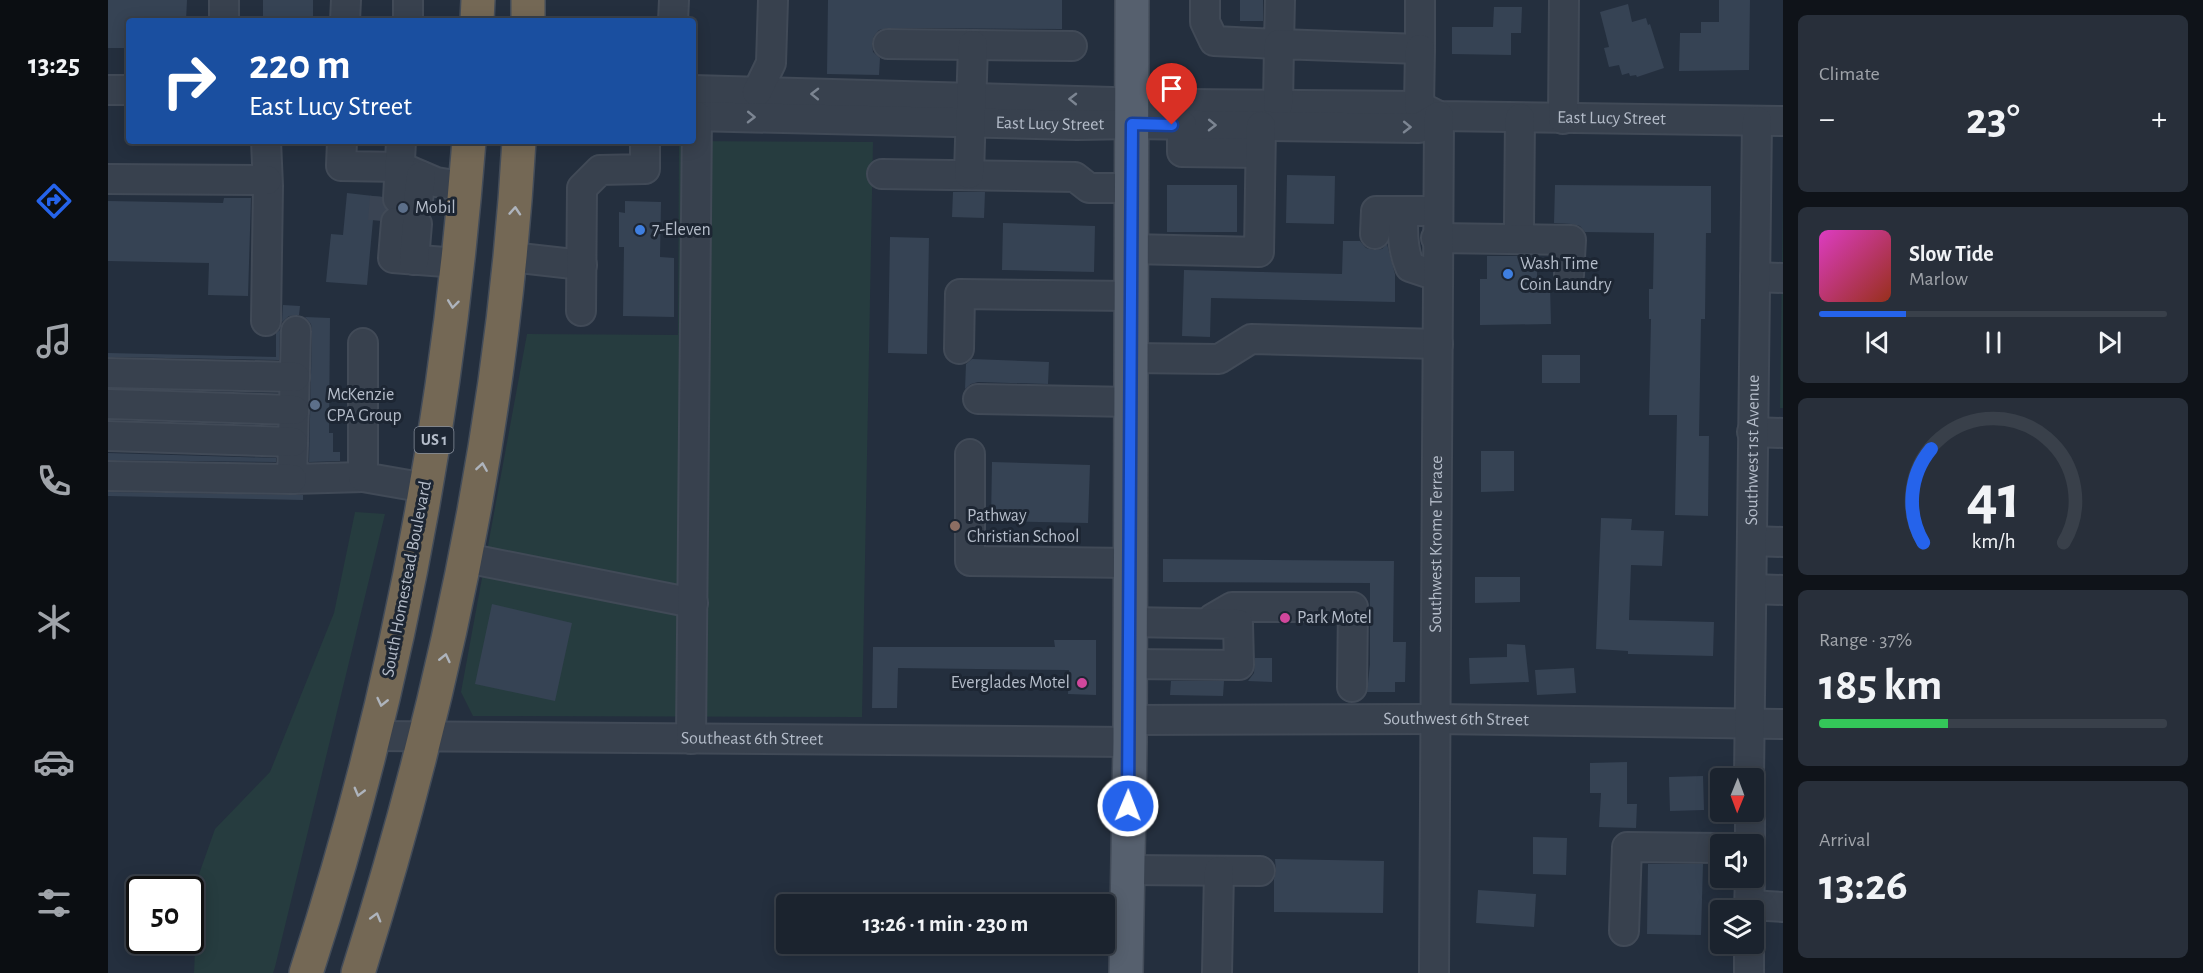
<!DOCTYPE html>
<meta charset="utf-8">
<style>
:root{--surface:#1b232e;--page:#282f3a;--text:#f1f3f6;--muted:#a0a4aa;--line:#39404a;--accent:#2563eb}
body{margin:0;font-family:"Alegreya Sans",sans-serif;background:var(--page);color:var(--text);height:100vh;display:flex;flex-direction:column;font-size:22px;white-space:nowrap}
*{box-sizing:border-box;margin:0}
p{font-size:20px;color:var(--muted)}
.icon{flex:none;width:33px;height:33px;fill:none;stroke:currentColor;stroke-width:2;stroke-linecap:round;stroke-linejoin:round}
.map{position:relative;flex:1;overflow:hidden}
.sheet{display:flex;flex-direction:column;gap:15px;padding:15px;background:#0f1319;width:420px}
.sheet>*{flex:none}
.guide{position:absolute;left:18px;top:18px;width:570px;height:126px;border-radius:6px;box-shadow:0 3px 15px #0003,0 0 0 2px var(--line);background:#1a4fa0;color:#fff;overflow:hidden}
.needle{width:39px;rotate:181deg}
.controls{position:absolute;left:1602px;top:768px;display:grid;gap:12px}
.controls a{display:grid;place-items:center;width:54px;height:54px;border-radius:6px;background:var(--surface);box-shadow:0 3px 15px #0003,0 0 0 2px var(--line);font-size:30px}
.speed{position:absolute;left:18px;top:876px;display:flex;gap:12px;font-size:30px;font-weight:700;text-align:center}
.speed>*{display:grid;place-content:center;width:78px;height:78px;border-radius:50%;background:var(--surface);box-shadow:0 3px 15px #0003,0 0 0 2px var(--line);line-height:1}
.speed .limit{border:3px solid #111;border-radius:9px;background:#fff;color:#111}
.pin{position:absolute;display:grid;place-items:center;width:51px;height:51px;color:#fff;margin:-62px -26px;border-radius:50% 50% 50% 0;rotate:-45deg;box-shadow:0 0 6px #0007}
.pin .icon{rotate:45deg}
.me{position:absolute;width:66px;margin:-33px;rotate:1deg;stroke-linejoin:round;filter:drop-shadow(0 0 4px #0008)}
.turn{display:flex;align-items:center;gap:21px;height:126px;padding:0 24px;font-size:27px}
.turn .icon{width:78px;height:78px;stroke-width:2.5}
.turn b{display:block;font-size:42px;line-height:51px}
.big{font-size:45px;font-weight:700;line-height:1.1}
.sheet .widget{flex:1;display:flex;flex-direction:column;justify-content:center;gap:9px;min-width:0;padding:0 21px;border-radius:9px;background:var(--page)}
.sheet .dial{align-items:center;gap:0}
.dial svg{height:156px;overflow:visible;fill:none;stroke:var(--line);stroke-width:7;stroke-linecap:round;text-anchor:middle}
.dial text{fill:var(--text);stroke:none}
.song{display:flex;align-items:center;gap:18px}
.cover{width:72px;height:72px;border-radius:9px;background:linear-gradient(135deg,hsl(310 70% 55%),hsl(10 70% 35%))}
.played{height:6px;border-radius:3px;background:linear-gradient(90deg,var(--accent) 25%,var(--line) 25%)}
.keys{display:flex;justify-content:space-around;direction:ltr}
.heat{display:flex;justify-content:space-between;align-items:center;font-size:33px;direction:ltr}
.charge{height:9px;border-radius:4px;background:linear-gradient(90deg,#34c759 37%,var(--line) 0)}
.trip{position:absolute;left:668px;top:894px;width:339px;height:60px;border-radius:6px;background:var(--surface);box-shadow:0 3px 15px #0003,0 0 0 2px var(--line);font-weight:700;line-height:60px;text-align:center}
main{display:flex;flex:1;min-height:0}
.menu{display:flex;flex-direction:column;width:108px;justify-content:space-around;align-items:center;background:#0b0e12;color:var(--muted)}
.menu .icon{width:42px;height:42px}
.menu .on{color:var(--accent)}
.menu b{font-size:27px;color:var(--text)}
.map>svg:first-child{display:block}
.green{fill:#263c3f}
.building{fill:#364354}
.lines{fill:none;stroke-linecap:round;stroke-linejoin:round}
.minor-tunnel{stroke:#3a4453;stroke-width:28;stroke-dasharray:28 14;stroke-linecap:butt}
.minor-casing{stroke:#414a57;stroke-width:32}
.major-casing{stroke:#414a57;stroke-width:36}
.highway-casing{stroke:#434c59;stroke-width:36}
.minor{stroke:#38414e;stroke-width:28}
.major{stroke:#56606e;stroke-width:33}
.highway{stroke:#746855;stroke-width:33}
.oneway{stroke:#7c8592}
.oneway2{stroke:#aeb4bd}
.route-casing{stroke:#184099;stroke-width:15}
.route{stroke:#2563eb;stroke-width:10}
.service-dot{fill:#5c6f8a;stroke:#1d2633;stroke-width:2}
.shop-dot{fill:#3f7fe0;stroke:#1d2633;stroke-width:2}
.education-dot{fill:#8d6e63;stroke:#1d2633;stroke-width:2}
.hotel-dot{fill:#d1479c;stroke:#1d2633;stroke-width:2}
.labels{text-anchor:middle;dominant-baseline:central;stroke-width:6;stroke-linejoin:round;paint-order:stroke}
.shield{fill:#1d2633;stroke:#878f9c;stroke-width:1.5}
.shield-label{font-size:16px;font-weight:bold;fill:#b4bcc9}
.street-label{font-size:18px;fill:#b4bcc9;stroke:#1d2633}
.poi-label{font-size:18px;fill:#b4bcc9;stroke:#1d2633;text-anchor:start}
</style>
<main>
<nav class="menu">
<b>13:25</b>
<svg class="icon on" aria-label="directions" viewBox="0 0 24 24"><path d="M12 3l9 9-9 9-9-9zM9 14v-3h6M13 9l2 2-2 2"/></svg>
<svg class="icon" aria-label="music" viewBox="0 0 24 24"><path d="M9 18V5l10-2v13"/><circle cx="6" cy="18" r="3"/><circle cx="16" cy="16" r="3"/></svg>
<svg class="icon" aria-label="phone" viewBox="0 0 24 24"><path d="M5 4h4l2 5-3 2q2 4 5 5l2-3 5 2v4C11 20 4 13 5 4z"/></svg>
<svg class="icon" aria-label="climate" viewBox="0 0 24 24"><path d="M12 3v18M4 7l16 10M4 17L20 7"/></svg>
<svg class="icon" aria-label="car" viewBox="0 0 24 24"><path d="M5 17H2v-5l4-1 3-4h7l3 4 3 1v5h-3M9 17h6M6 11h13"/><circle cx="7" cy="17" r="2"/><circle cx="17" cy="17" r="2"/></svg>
<svg class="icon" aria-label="filters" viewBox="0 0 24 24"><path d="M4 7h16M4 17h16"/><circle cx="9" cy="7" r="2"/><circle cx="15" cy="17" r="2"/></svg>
</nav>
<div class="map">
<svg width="1675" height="973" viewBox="0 0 1675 973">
<rect width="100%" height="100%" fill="#242f3e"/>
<!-- green -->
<path class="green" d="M571,141L765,142L754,717L365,716L353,692L419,334L570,335Z
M1675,194V408H1672Z
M247,512L277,514L167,967L165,973H86L90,877L107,829L162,772L226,613Z"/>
<!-- building -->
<path class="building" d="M0,0H79L78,21H21V48H0Z
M155,0H205V21H155Z
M720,0H954V29L780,28L771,30L766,36L764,43L765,52L772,58L771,75L719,74Z
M1132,0H1155V21H1132Z
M1611,0H1642L1641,70L1571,71L1572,33H1593V22H1611Z
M1520,4L1524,22L1538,18L1540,25L1542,24L1556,68L1529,77L1528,75L1522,76L1521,73L1514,75L1511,65L1501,67L1496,48L1501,47L1492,12Z
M1386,7H1414L1413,33H1403V55L1344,54V27H1385Z
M1179,175L1227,176L1226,224L1178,223Z
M1059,185H1129V232H1059Z
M1447,185L1603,186V233H1598L1597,319H1593L1591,436H1601L1600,516L1567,515L1569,415H1541L1543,319H1541V289H1545L1546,233L1477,232L1472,226L1464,224L1446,223Z
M845,192H877L876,218L844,217Z
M239,193L274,197L278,210L272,220H265L259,285L218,282L223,234L235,235Z
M116,198H143L140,296L100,295L101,263L0,261V201L115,203Z
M517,201L553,202L552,257L566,258V317L515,316L516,247H511V212L517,213Z
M895,223L987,226L986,272L894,270Z
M782,237L821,238L819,354L780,353Z
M1235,241H1252L1258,248L1266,250L1274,249L1279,244L1287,274V302L1103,298L1102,337L1074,336L1076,270L1234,274Z
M1379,256H1429V287L1442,286L1443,324L1372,325V279H1379Z
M175,305L192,306L191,315L181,316L174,322Z
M197,317L222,318L221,433H225V452H232V461L201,462L204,331L203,324Z
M172,330L171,360L0,357V353L168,357V333Z
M1434,355H1472V383H1434Z
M864,359L941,362L940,384L870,382L863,384L857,389L858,364Z
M1373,451H1406V491L1373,492Z
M0,453L168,458V462L0,460Z
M884,462L982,465L980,523L883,521Z
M0,492L195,495V500L0,496Z
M1493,518L1524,519L1523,530L1556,531L1554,566L1523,565L1521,620L1606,622L1605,656L1520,654V651L1488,649Z
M1055,559L1286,561L1285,642H1298L1297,682H1287V692H1259L1262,664V583L1055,582Z
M1367,577H1412V602L1367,603Z
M384,604L464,623L447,701L367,684Z
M946,640H988V695L960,694L961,670L790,668L789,708H764L765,647H947Z
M1399,644L1417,645L1421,682L1362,684L1361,658L1399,657Z
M1147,658H1164V682L1140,681L1146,673Z
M1466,668L1468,693L1429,695L1427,670Z
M1063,681H1116L1115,696L1062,695Z
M1519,762V804H1529L1528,828L1491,827L1493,793H1482V763Z
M1595,776L1596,810L1562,811L1561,777Z
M1425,837L1459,838L1458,875L1425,874Z
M1167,859L1276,861L1275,913L1166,912V879L1168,872Z
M1540,864H1595L1593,935L1539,934Z
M1370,890L1428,894L1426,927L1368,923Z"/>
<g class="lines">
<!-- minor-tunnel -->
<path class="minor-tunnel" d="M274,221L276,197"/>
<!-- minor casing -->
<g class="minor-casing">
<g id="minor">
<path d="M1097,0V22L1106,41L1171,44L1172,0"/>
<path d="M116,21V0"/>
<path d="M237,21L238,0"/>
<path d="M300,21V0"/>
<path d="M565,21L566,0"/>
<path d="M780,44L964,46"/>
<path d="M0,90H21"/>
<path id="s1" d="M585,90L1075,104L1311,106L1331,116L1675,121"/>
<path d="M649,92L663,63L665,0"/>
<path d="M1170,105L1171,44L1312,49V0"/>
<path d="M1311,106L1312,49"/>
<path id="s2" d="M585,116L969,125L1024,124L1311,128L1331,116"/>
<path d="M1455,119L1456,0"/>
<path d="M1074,125V152L1152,153"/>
<path d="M158,141L160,186L158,321"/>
<path d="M234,141L233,166L293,167L328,182L358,187"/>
<path d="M774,174L967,177L981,188H1024"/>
<path d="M861,174L865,45"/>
<path d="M0,179L159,180"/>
<path d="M290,199L293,141"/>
<path d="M310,201L313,176"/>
<path d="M1296,211C1294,230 1294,248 1302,267L1329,276"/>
<path d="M288,222L285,258L350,263"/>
<path d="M1411,225L1412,118"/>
<path d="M1267,234L1268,211H1329"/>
<path d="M1328,238L1463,240L1461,275"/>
<path d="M1023,249L1151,252L1153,126"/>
<path d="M403,257L474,265"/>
<path d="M306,260L309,224"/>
<path d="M1647,277L1675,278"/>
<path d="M473,311L474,188L492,170L537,169V141"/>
<path d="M188,331L184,479L255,477"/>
<path d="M255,343V477L318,488"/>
<path d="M851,349L852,294L1023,296"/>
<path d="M1023,358L1111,359L1143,339L1330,344"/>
<path d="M0,373L187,377"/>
<path d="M870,399L1023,402"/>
<path d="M0,404L186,410"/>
<path d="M1644,432L1675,433"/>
<path d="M0,436L185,442"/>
<path d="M862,454V561L1022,563"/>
<path d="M0,476L184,479"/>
<path d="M1644,541L1675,542"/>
<path d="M358,558L585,603"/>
<path d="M1644,589L1675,590"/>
<path d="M1105,618L1124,607H1245L1244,687"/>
<path d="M1021,664L1131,665L1130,624L1021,622"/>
<path id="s3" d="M1021,720L1328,719L1675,724"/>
<path id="s4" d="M266,736L1022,742"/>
<path d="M583,739L589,116"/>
<path id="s5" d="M1641,778L1649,121"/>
<path d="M1642,812V844"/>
<path d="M1019,870L1152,871"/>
<path d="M1641,905L1675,907"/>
<path d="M1641,910L1642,878"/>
<path d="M1516,931L1519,847L1612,848"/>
<path d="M1109,973L1111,871"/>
<path id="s6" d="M1326,973L1331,116"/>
<path d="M1641,973V944"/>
</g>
</g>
<!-- major casing -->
<g class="major-casing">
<path id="major" d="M1018,973L1022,742L1024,0"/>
</g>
<!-- highway casing -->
<g class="highway-casing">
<path id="highway" d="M369,21L370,0
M420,21V0
M198,973C286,703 339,424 361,141
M250,973C335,703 395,424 411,141"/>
</g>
<!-- minor -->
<use href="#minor" class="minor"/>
<!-- major -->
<use href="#major" class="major"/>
<!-- highway -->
<use href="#highway" class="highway"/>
</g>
<!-- one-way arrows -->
<defs><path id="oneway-chevron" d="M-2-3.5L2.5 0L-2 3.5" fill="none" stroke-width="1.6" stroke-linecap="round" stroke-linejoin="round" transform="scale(1.5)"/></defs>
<g class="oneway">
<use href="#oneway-chevron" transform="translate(707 94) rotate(-179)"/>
<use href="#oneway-chevron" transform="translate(965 99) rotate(-179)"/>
<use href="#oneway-chevron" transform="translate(643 117) rotate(1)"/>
<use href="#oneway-chevron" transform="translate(1104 125) rotate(1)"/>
<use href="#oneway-chevron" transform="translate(1299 127) rotate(1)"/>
</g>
<g class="oneway2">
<use href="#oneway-chevron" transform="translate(407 211) rotate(-86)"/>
<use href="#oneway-chevron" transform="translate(345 304) rotate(97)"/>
<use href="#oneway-chevron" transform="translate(374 467) rotate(-81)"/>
<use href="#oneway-chevron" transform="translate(337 658) rotate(-77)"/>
<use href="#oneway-chevron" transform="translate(274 702) rotate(103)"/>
<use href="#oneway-chevron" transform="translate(251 792) rotate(105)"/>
<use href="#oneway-chevron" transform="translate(268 917) rotate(-74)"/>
</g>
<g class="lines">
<!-- route casing -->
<g class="route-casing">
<path id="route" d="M1020,806L1024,124L1064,125"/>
</g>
<!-- route -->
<use href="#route" class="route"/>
</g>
<!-- markers -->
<g class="service-dot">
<circle cx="295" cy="208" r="6"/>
<circle cx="207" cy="405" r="6"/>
</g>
<g class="shop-dot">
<circle cx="532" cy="230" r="6"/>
<circle cx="1400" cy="274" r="6"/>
</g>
<circle class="education-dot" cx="847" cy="526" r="6"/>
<g class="hotel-dot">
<circle cx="1177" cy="618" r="6"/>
<circle cx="974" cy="683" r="6"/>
</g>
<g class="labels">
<!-- shield labels -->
<rect class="shield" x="306.5" y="427" width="39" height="26" rx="4.5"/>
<g class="shield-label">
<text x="326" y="440">US 1</text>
</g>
<!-- street labels -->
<g class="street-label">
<text stroke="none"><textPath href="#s1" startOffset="921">East Lucy Street</textPath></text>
<text stroke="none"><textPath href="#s2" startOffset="357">East Lucy Street</textPath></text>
<text stroke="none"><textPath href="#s5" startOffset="328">Southwest 1st Avenue</textPath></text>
<text stroke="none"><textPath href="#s6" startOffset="429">Southwest Krome Terrace</textPath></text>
<text transform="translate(299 579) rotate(-79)">South Homestead Boulevard</text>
<text stroke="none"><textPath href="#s3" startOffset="327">Southwest 6th Street</textPath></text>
<text stroke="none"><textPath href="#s4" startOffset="378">Southeast 6th Street</textPath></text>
</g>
<!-- poi labels -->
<g class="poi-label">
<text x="307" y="208">Mobil</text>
<text x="544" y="230">7-Eleven</text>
<text x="1412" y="264">Wash Time<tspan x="1412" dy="21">Coin Laundry</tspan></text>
<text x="219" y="395">McKenzie<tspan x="219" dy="21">CPA Group</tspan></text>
<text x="859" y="516">Pathway<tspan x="859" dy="21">Christian School</tspan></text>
<text x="1189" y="618">Park Motel</text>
<text x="962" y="683" text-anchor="end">Everglades Motel</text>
</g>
</g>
</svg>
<div class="controls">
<a><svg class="needle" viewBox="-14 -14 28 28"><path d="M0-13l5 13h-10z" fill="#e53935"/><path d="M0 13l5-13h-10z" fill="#a0a4aa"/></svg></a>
<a><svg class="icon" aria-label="sound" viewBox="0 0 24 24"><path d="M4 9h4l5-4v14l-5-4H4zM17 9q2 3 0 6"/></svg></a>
<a><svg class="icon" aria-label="layers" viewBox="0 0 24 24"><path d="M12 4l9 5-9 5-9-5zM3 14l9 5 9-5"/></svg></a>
</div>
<div class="speed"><div class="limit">50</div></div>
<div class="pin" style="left:1064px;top:125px;background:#d93025"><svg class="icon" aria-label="arrive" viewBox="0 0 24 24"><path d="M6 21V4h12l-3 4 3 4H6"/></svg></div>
<svg class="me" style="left:1020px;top:806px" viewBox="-20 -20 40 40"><circle r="17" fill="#2563eb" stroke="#fff" stroke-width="3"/><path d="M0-11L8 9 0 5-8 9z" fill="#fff"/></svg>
<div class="trip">13:26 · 1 min · 230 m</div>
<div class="guide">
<div class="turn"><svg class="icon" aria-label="right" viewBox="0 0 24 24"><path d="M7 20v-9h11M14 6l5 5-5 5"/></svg><div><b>220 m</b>East Lucy Street</div></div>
</div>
</div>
<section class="sheet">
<div class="widget"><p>Climate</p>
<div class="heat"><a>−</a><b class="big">23°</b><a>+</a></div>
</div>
<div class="widget">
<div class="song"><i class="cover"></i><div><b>Slow Tide</b><p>Marlow</p></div></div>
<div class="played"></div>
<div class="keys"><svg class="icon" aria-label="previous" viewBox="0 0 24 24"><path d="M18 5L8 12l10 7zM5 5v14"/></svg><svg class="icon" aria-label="pause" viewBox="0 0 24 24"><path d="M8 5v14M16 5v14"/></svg><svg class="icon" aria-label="next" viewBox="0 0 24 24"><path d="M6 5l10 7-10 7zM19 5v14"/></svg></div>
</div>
<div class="widget dial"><svg viewBox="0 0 100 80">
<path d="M14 69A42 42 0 1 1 86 69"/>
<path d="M14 69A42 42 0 0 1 18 21" stroke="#2563eb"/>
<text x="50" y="56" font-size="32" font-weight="700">41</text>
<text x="50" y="72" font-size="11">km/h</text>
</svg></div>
<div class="widget"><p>Range · 37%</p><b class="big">185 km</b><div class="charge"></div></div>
<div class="widget"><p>Arrival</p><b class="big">13:26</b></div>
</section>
</main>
